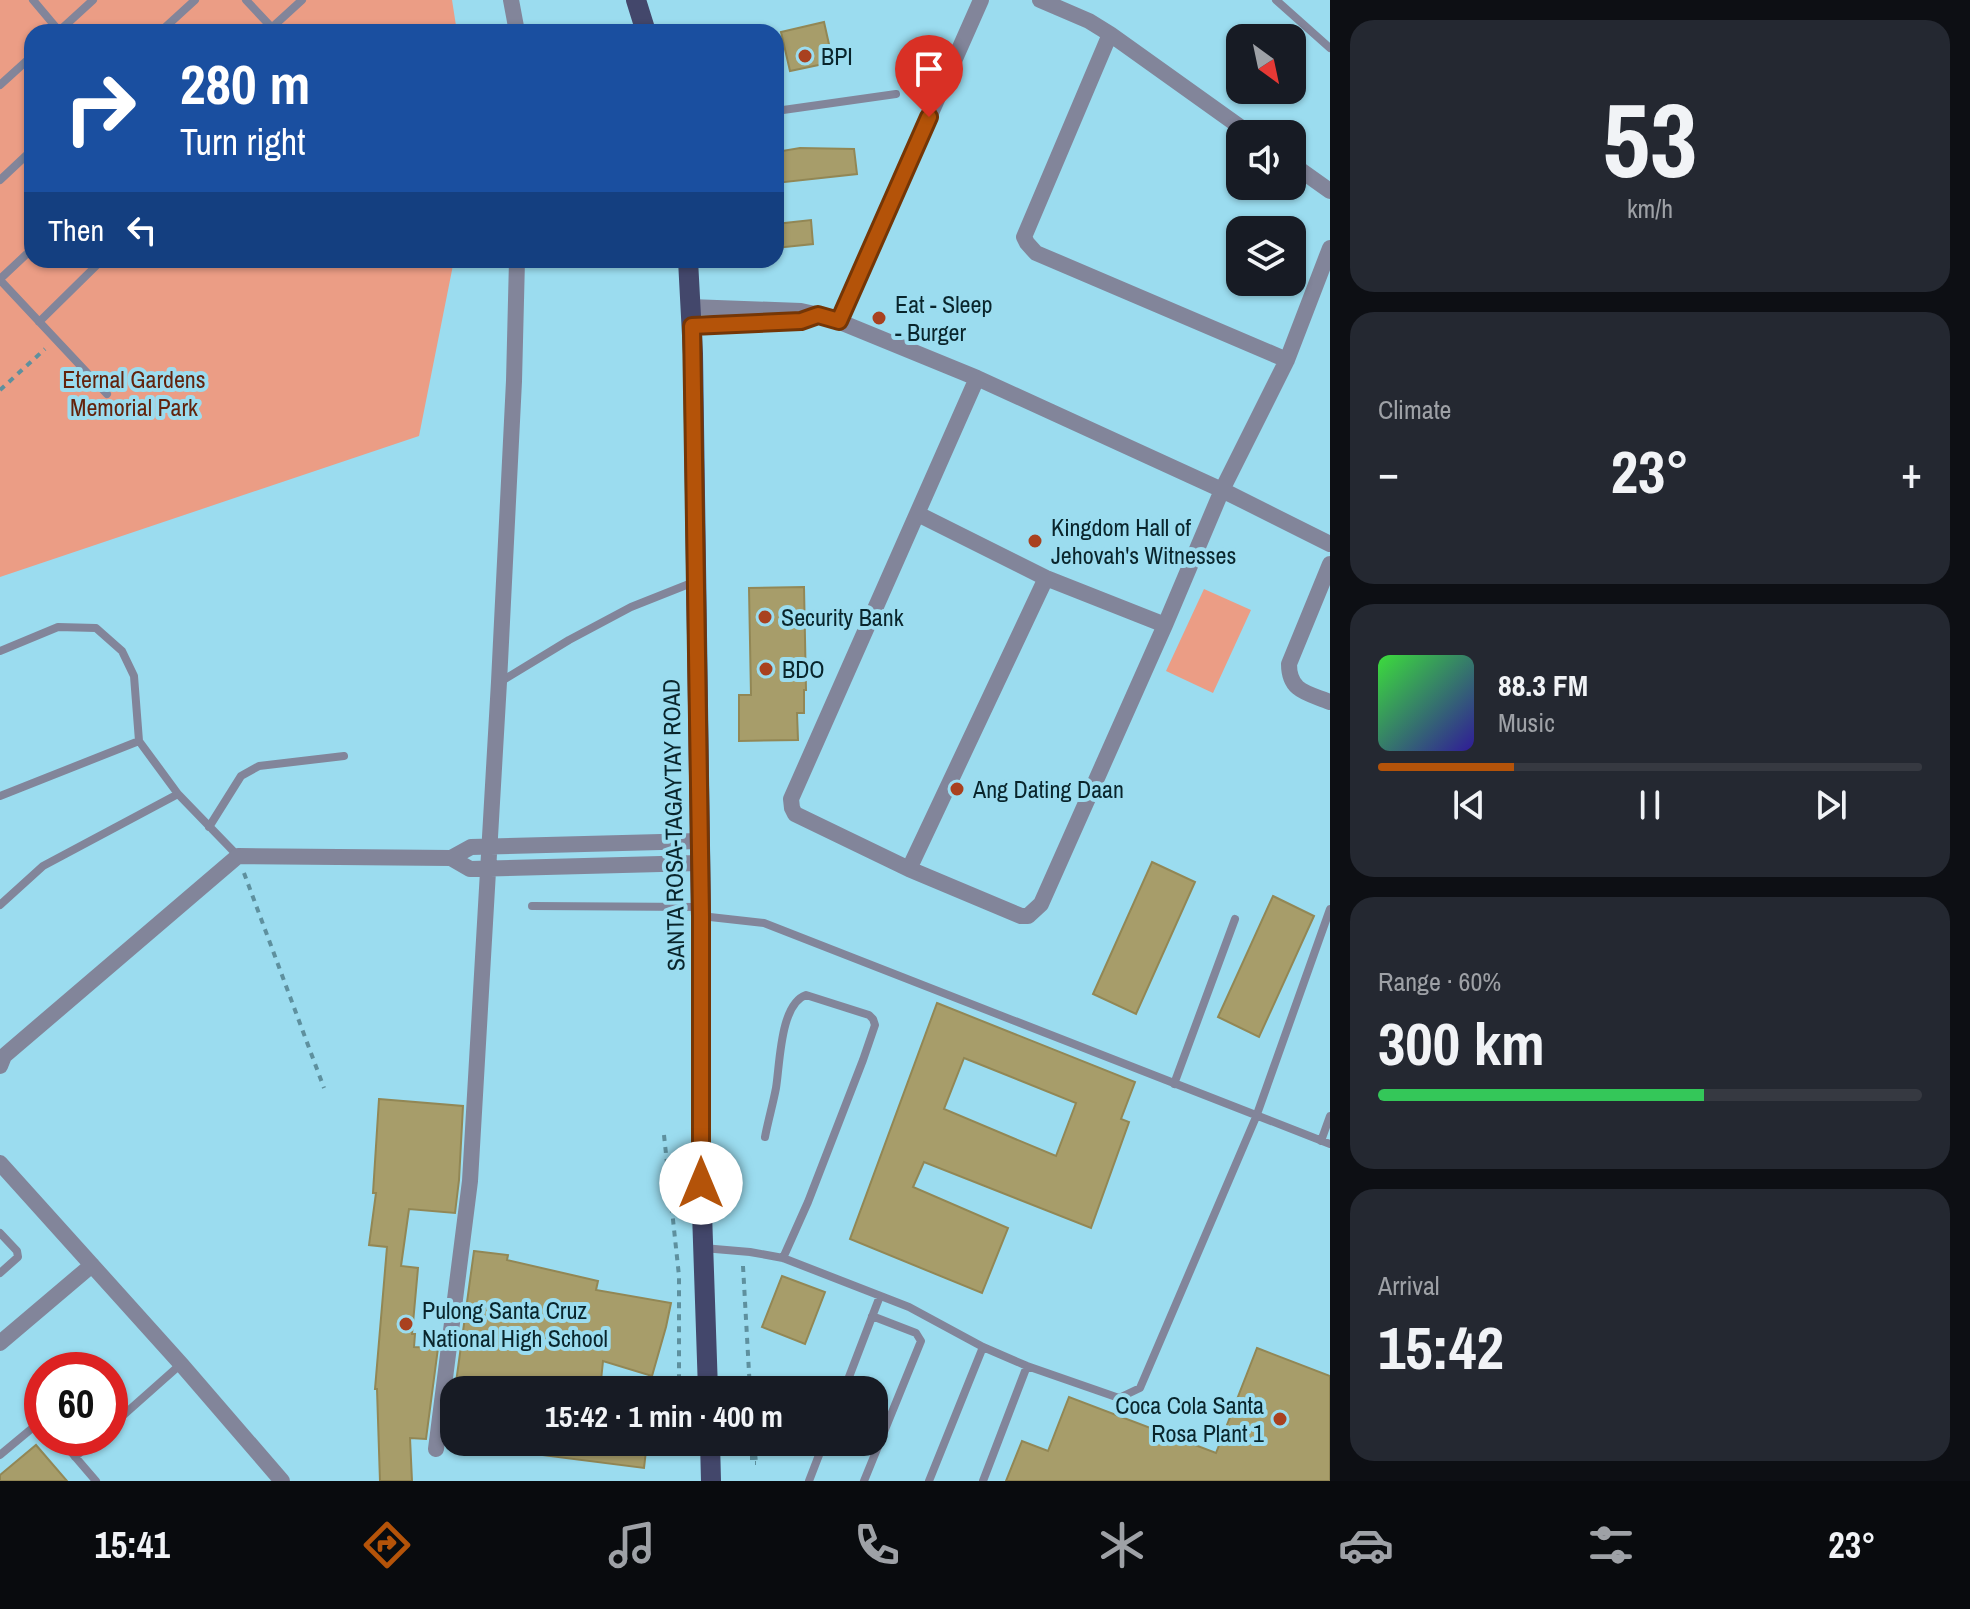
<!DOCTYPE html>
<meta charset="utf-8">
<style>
:root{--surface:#171b24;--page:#242831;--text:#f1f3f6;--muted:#9ea1a6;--line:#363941;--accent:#b45309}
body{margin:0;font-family:"Archivo Narrow",sans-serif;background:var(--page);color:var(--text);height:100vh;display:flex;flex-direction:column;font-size:30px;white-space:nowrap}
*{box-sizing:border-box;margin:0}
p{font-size:26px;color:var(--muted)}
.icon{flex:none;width:44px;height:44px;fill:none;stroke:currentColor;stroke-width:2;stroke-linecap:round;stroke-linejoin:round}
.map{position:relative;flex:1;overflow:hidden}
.panel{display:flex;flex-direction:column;gap:20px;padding:20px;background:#0d0f14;width:640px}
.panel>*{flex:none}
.banner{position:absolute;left:24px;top:24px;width:760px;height:244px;border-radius:24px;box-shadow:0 2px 6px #0004;background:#1a4fa0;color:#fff;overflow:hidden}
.needle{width:52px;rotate:147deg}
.buttons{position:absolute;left:1226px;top:24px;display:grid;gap:16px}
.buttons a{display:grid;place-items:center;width:80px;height:80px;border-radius:16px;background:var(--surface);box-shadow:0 2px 6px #0004;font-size:40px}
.speed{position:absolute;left:24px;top:1352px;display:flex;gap:16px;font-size:40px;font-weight:700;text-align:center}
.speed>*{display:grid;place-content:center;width:104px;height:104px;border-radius:50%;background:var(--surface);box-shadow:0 2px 6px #0004;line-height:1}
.speed .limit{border:12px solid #d22;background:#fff;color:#111}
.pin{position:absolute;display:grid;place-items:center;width:68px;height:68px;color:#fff;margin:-82px -34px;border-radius:50% 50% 50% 0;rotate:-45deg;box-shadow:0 0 8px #0007}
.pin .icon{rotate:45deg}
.me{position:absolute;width:88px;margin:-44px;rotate:0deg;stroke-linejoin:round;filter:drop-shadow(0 0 6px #0008)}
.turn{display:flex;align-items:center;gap:28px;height:168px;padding:0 24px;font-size:36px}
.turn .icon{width:104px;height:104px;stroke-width:2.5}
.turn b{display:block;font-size:56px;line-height:68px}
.then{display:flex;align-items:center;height:76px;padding:0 24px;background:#0003;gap:16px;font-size:30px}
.big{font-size:60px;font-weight:700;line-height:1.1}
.panel .card{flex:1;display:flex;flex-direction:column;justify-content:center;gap:12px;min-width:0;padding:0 28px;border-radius:24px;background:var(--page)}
.panel .dial{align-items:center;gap:0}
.dial b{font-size:104px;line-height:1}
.song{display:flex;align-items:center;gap:24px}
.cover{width:96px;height:96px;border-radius:12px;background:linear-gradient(135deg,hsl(120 70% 55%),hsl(250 70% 35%))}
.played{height:8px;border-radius:4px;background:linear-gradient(90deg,var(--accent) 25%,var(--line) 25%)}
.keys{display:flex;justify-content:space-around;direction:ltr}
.heat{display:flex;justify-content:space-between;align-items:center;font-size:44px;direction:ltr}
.charge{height:12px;border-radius:6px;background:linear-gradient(90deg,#34c759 60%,var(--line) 0)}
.trip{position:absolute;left:440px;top:1376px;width:448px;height:80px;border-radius:24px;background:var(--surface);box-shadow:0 2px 6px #0004;font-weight:700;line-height:80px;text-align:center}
.dock{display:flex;height:128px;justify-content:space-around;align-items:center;background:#090b0e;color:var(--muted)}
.dock .icon{width:56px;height:56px}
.dock .current{color:var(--accent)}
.dock b{font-size:36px;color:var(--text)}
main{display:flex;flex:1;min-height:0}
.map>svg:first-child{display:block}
.green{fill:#eb9d85}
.building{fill:#a79d6a;stroke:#928755;stroke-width:2;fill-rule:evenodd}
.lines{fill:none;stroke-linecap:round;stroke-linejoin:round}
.path{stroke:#5e909e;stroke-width:4;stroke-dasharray:6 6;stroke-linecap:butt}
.service{stroke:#82859a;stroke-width:8}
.minor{stroke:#82859a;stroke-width:16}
.primary{stroke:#43476b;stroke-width:20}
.route-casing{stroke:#753606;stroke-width:20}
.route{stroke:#b45309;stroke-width:14}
.poi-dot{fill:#a9411f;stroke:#9bdcef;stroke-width:3}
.labels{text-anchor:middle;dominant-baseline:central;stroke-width:8;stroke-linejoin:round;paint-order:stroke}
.poi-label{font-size:24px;fill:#09252c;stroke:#9bdcef;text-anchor:start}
.park-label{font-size:24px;fill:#63230d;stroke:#9bdcef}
.street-label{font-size:24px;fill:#09252c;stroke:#9bdcef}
</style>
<main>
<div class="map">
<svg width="1330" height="1481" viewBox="0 0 1330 1481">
<rect width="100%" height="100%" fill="#9bdcef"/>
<!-- green -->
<path class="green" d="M0,0H452L457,32H32V260H454L419,436L0,577Z
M1204,589L1251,610L1213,693L1166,671Z"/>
<!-- building -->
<path class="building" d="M824,22L833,62L790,71L781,32Z
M800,148L854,149L857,174L776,183V152Z
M811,220L813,244L776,248V224Z
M804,587L806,690H804V713H797L798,740L739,741V695H751L749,588Z
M1152,862L1195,882L1136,1014L1093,994Z
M1273,896L1314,916L1259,1037L1218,1017Z
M937,1003L1135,1082L1121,1119L1129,1122L1091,1228L924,1162L913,1187L1008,1228L982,1293L850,1239ZM964,1058L1076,1103L1056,1156L944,1109Z
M379,1099L463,1106L459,1180L455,1213L409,1209L401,1266L418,1268L412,1334H415L414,1347L438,1348L426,1439L410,1438L412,1481H380L377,1389H375L387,1247L369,1245L376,1193H373Z
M474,1251L508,1255L507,1260L598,1281L596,1290L671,1303L666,1327L652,1376L603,1361L600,1390H455Z
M782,1276L825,1292L805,1344L762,1327Z
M1257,1348L1330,1376V1481H1006L1022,1441L1048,1451L1069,1397L1216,1453Z
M519,1442H647L644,1468L518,1452Z
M36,1445L67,1481H0V1475Z"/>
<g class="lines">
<!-- path -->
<path class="path" d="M0,390L45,349
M244,873L324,1088
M664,1135L679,1276V1390
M743,1266L750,1390
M752,1442V1463H756
M754,1442L756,1463"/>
<!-- service -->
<path class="service" d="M33,0L60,32
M246,0L276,32
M1276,0L1330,48
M58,32L93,0
M160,32L195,0
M267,32L302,0
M0,85L32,56
M776,111L896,94
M0,180L32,150
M0,279L32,249
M0,280L107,394
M39,322L102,260
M0,651L58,627L96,628L122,651L134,676L139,741
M500,682L569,640L631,607L694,582
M0,796L139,741L178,794
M209,827L241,776L259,766L344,756
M0,905L43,866L178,794L238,856
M532,906L699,907
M701,916L764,923L1330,1144
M1174,1084L1235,919
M765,1137C768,1121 773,1104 776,1088C780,1064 780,1004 806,995L869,1015L873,1019L875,1025L863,1060L808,1202L783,1258
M1321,1141L1330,1116
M0,1233L17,1251L18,1257L0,1273
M703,1248L750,1252L783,1258L909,1307L983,1347L1027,1366L1119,1398L1140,1388L1256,1117L1330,909
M844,1390L880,1296
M110,1427L181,1364
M59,1438L96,1481
M0,1455L42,1420
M75,1457L97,1438
M809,1481L824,1442
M864,1481L921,1341L916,1333L872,1316
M929,1481L983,1347
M983,1481L1027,1366"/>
<!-- minor -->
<path class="minor" d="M511,0L517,32
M1040,0L1089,21L1110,34L1250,134
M1110,34L1024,237L1027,243L1036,253L1287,360
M1292,164L1330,191
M690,307L801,311L828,317L977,378L1222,490L1330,544
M839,321L981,0
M692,326L793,321
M977,378L791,799L792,808L795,814L909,869L1021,916H1028L1041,904L1165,625L1222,490L1287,360L1330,248
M918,514L1046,578L1165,625
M1330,564L1289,664C1289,692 1308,693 1330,702
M451,858L471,847L699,841
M909,869L1046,578
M0,1066L4,1056L238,856L451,858L470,869L699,863
M0,1163L181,1364L282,1481
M0,1343L92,1265
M436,1449L470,1181L499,682L514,381L517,260"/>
<!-- primary -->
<path class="primary" d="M636,0L646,32
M688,260L693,354L701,916V1183L708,1390
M710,1442L711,1481"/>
</g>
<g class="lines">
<!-- route casing -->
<g class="route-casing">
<path id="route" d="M701,1183V916L692,326L801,321L818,315L839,321L929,117"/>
</g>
<!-- route -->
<use href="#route" class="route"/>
</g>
<!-- markers -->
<g class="poi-dot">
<circle cx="805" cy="56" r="8"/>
<circle cx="879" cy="318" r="8"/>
<circle cx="1035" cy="541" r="8"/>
<circle cx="765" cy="617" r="8"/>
<circle cx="766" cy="669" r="8"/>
<circle cx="957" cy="789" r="8"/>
<circle cx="406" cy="1324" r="8"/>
<circle cx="1280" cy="1419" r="8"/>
</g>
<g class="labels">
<!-- poi labels -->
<g class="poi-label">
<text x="821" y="56">BPI</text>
<text x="895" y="304">Eat - Sleep<tspan x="895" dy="28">- Burger</tspan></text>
<text x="1051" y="527">Kingdom Hall of<tspan x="1051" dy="28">Jehovah's Witnesses</tspan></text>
<text x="781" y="617">Security Bank</text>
<text x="782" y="669">BDO</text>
<text x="973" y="789">Ang Dating Daan</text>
<text x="422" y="1310">Pulong Santa Cruz<tspan x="422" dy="28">National High School</tspan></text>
<text x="1264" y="1405" text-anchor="end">Coca Cola Santa<tspan x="1264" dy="28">Rosa Plant 1</tspan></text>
</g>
<!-- park labels -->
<g class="park-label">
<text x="134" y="379">Eternal Gardens<tspan x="134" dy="28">Memorial Park</tspan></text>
</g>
<!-- street labels -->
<g class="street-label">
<text transform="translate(673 825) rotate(-91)">SANTA ROSA-TAGAYTAY ROAD</text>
</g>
</g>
</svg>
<div class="buttons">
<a><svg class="needle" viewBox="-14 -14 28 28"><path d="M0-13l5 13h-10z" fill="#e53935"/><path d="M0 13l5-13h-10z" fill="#9ea1a6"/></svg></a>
<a><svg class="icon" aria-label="sound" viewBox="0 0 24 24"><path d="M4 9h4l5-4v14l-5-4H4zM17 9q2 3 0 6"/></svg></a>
<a><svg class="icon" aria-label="layers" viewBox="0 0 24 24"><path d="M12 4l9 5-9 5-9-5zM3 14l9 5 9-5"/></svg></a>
</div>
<div class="speed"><div class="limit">60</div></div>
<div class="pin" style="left:929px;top:117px;background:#d93025"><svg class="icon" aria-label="arrive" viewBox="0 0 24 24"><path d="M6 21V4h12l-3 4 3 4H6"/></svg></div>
<svg class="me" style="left:701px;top:1183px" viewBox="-20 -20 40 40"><circle r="19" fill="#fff"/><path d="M0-13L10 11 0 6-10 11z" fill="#b45309"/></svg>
<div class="trip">15:42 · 1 min · 400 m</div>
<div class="banner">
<div class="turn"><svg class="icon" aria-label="right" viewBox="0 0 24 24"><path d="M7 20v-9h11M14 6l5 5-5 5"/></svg><div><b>280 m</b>Turn right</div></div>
<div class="then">Then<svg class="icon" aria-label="left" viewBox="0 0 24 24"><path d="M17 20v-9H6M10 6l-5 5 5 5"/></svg></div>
</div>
</div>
<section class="panel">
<div class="card dial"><b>53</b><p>km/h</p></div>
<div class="card"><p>Climate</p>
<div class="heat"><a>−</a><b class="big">23°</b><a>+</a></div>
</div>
<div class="card">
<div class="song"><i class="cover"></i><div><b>88.3 FM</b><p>Music</p></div></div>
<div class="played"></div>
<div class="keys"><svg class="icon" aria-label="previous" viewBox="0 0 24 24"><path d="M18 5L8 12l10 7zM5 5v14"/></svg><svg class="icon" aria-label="pause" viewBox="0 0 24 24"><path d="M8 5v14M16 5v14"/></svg><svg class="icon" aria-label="next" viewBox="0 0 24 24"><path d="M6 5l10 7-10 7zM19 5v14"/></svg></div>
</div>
<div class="card"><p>Range · 60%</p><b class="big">300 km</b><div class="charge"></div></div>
<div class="card"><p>Arrival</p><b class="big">15:42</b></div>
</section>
</main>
<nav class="dock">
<b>15:41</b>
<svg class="icon current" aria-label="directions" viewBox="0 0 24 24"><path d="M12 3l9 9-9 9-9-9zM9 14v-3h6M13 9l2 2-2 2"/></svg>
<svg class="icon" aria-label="music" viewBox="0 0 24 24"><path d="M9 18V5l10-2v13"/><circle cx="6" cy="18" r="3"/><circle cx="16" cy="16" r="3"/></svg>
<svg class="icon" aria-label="phone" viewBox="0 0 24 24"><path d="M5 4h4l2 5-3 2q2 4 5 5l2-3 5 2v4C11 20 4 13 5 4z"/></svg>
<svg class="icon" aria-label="climate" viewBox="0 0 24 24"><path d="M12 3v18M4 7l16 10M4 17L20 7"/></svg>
<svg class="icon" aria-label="car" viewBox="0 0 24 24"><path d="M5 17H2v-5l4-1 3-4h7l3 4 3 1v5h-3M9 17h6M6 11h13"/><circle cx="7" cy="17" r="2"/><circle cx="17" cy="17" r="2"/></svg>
<svg class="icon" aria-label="filters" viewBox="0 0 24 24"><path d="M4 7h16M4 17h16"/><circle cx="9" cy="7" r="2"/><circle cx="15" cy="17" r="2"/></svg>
<b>23°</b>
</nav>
